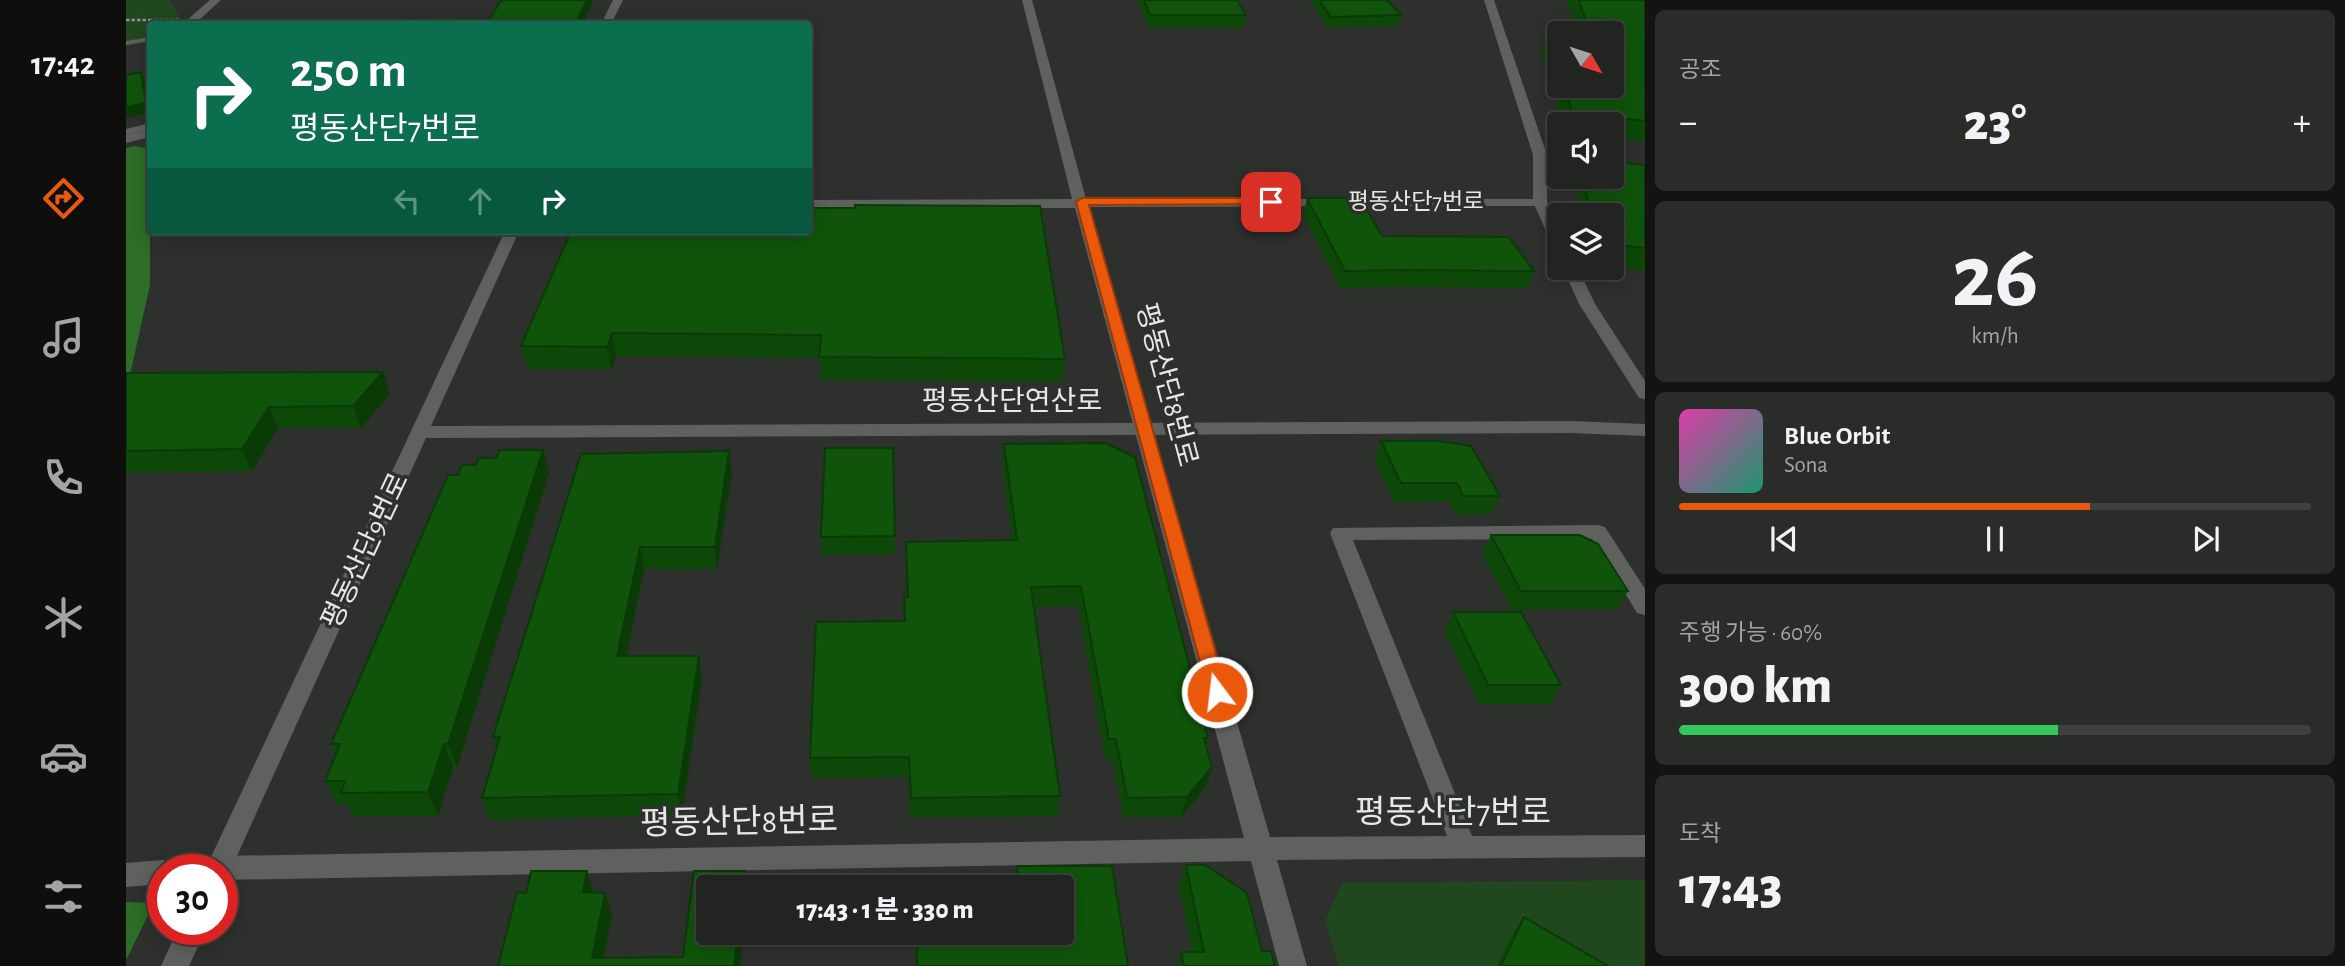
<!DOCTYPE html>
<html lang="ko">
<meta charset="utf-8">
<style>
:root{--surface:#222421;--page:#2a2c2a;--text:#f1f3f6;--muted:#a2a4a5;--line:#3f413f;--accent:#ea580c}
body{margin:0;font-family:"Alegreya Sans","Noto Sans KR",sans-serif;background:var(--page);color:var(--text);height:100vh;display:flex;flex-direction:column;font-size:26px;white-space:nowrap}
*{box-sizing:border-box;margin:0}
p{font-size:23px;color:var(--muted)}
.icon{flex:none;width:38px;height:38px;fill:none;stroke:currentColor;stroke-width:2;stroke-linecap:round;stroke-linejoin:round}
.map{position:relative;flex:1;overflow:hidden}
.details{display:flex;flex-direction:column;gap:10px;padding:10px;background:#131412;width:700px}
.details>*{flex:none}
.guide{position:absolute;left:21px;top:21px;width:665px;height:214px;border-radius:7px;box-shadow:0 4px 18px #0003,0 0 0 2px var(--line);background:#0b6e4f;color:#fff;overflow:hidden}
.needle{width:46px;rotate:129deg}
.buttons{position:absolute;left:1421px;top:21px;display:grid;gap:14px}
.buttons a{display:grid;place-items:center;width:77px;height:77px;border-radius:7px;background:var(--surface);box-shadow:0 4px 18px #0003,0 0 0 2px var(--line);font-size:35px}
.speed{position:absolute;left:21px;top:854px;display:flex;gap:14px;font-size:35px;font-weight:700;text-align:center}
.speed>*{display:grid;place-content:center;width:91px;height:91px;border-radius:50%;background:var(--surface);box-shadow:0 4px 18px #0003,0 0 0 2px var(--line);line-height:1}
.speed .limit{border:10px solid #d22;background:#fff;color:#111}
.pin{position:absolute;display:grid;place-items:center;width:60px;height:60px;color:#fff;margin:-30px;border-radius:14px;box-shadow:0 4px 10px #0006}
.me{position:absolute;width:77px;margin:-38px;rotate:345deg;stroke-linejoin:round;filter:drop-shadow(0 0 5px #0008)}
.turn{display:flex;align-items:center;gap:24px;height:147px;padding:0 28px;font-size:32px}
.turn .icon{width:91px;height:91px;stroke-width:2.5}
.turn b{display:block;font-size:49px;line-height:60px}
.lanes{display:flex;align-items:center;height:66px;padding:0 28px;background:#0003;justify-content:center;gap:35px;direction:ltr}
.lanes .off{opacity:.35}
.big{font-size:52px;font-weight:800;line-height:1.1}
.details .card{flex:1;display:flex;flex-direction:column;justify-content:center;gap:10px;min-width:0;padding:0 24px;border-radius:10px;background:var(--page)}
.details .dial{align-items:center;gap:0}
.dial b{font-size:91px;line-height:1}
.song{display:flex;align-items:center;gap:21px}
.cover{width:84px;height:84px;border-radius:10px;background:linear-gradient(135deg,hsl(320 70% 55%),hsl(160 70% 35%))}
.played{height:7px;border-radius:4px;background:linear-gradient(90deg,var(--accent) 65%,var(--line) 65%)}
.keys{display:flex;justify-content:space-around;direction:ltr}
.heat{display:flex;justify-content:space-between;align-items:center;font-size:38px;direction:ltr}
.charge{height:10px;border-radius:5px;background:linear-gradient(90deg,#34c759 60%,var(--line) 0)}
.trip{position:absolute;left:570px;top:875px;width:378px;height:70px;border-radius:7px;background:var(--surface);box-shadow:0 4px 18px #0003,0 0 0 2px var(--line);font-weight:800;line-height:70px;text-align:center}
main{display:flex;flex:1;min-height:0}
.tab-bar{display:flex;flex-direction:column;width:126px;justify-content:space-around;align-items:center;background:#0e0e0d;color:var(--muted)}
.tab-bar .icon{width:49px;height:49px}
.tab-bar .current{color:var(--accent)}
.tab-bar b{font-size:32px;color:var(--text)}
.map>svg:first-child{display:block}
.green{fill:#20471d}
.forest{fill:#2c6d27}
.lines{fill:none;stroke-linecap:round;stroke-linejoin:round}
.path{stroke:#8f918e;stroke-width:2.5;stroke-dasharray:3.5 2;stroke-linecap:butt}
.service{fill:#5f615f;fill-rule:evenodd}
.minor{fill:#5f615f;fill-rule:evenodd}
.tertiary{fill:#5f615f;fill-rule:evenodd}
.wall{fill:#0d4809}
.shaded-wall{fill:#0a3b07}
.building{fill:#0f540a;stroke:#0a3b07;stroke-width:2}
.route{fill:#ea580c;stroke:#983908;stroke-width:2}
.labels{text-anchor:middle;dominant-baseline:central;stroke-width:7;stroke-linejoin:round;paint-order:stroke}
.far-street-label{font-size:23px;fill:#e6e8e5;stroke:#2d302c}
.street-label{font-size:28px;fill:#e6e8e5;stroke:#2d302c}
.near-street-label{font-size:33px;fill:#e6e8e5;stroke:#2d302c}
</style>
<main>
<nav class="tab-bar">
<b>17:42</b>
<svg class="icon current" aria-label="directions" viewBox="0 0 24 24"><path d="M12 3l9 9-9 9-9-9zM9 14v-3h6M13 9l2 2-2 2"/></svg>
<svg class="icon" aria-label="music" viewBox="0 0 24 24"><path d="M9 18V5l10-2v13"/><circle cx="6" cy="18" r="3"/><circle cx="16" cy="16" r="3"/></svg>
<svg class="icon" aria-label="phone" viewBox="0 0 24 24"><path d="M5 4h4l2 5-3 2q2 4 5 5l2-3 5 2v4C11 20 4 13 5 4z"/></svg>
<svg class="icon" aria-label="climate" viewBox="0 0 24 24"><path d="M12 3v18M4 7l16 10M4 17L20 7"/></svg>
<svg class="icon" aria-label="car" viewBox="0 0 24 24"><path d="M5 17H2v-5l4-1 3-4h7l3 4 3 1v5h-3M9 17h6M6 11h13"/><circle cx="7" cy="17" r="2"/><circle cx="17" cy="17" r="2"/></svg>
<svg class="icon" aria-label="filters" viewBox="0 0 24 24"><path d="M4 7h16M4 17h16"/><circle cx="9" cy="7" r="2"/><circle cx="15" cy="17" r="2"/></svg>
</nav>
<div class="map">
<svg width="1519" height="966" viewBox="0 0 1519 966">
<rect width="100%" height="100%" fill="#2d302c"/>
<!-- green -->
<path class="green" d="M0,0H44L55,20L52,24H24V42L0,46Z
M1519,880V966H1213L1199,921L1216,883Z"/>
<!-- forest -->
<path class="forest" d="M9,146L24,149V285L0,393V148Z
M0,902L28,903L0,960Z"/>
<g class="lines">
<!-- path -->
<path class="path" d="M0,20H53"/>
<!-- service -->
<path class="service" d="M24,37V41L0,45V41Z
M24,123V129L0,135V129Z"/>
<!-- minor -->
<path class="minor" d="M84,0H95L72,21L74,24H61V20Z
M896,0H906L960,199H1419L1421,202L1414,206L963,207L1144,837L1321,836L1204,533L1207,528L1472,525L1479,527L1519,589V615L1511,613L1466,539L1227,540L1346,836L1519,835V857L1151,860L1181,966H1153L1125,861L96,880V870H81L84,860L93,856L1118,838L949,208H682V200L946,199Z
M24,129V137L0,143V135Z"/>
<!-- tertiary -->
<path class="tertiary" d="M487,0H497L485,24H475Z
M1358,0H1368L1421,155V202L1433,228V248L1426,244L1407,202V155Z
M379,231H393L305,426L1445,421L1519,424V436L1445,433L300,438L101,878L96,880V870H54L58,862L85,857Z
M1437,268H1452L1469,304L1519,381V399L1513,398L1453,304Z
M37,860L46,864L49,870H37V884L0,887V863Z
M52,929H80L63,966H35Z"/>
</g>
<!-- wall -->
<path class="wall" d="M1011,0H1111L1120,15L1118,28H1023Z
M1183,0H1261L1275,15L1272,26L1202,28Z
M1440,0H1519V142L1486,138V124H1436L1415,52L1422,33L1433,34V86H1486V33H1451Z
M1519,165V271L1486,266V215H1452L1449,204L1453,194L1449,178L1486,177Z
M1181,198L1256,236L1408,271L1401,288L1271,287L1214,288L1177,214Z
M445,231L939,359L936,382L694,380L693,358L490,356L486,370L401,369L395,346Z
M257,372L264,394L235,428H152L126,471L0,473V373Z
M1255,441L1374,496L1366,514L1330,515L1323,501L1268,502L1248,459Z
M878,444L1082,738L1080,745L1086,767L1080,787L1055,817H997L986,759H979L952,606L907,607L934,796L931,816L784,818L783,777L685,778L684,758L778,621V597H781L780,542L886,540L876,463Z
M417,450L423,473L331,767H327L312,816H227L221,804H211L199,781L210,755L205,744L332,475L350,465Z
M603,451L606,472L591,569H518L500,656H573L576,678L556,815L364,820L356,798L371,747L367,737L455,454Z
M1365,535L1502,591L1491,609L1386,610L1356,554Z
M769,536V554L696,555L695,537Z
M1327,612L1435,685L1424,704H1353L1318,631Z
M1060,865L1136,951L1149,966H1051L1055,952H1066L1053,887Z
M891,866L1002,966H790L789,933H936L889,880Z
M1398,917L1482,966H1371L1386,935Z"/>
<!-- shaded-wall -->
<path class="shaded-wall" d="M461,0H468L457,24H449Z
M15,72L19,82L24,113L0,118V107Z
M486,333L490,356L486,370L481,347Z
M257,372L264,394L235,428L227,406Z
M143,407L152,428L126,471L116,449Z
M417,450L423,473L331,767L322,744Z
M603,451L606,472L591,569L589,547Z
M514,547L518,569L496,678L491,656Z
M573,656L576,678L556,815L552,794Z
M318,744L327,767L312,816L302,792Z
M1086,767L1080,787L1055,817L1061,797Z
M461,871L468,894L457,892Z
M619,871L621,887H617Z
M479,893L486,915L476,966L466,958Z
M612,933H618L614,966H608Z"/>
<!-- building -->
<path class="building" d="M375,0H461L449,24H259L263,20L364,19Z
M1018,0H1111L1120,15H1024Z
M1193,0H1261L1275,15L1205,17Z
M1453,0H1519V121L1446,112L1438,86H1486V33H1464Z
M1422,33L1433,34V71Z
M15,72L20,103L0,107V75Z
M1486,161L1519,165V248L1486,244V215H1467L1457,184L1464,185L1462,177H1486Z
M1181,198H1234L1256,236L1383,237L1408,271L1276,270L1219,271Z
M729,205L914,206L939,359L693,357L695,335L486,333L481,347L395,346L445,231H682V208H729Z
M257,372L227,406L143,407L116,449L0,451V373Z
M1255,441H1312L1345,446L1374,496H1337L1331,483H1275Z
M979,443L1009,457L1082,738H1078L1086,767L1061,797L1001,798L990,739H983L955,586L905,587L934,796L785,798L783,757L684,758L690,622L779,621L778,597H782L780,542L891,540L878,444Z
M699,448H767L769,536L695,537Z
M374,450H417L322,744H318L302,792L215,793L219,781H199L214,744H205L322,475H332L336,465H350L353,458H370Z
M603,451L589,547H514L491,656H573L552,794L356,798L374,737H367L455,454Z
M1365,535H1454L1472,544L1502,591H1395Z
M1327,612H1395L1435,685H1362Z
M1060,865H1079L1121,893L1136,951H1145L1149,966H1058L1055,952H1078Z
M891,866H986L1002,966H791V933H936V887H790V881L892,880Z
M405,871H461L457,892L479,893L466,958L557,957L568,871H619L617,887H583V933H612L608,966H372L391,892L400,893Z
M1398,917L1482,966H1375Z"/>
<!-- route -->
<path class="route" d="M1145,198L1150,202L1149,204L963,205L1101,692L1098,697L1091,699L1085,697L1082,692L950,202L956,198Z"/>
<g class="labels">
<!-- far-street labels -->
<g class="far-street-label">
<text x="1290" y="202">평동산단7번로</text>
</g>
<!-- street labels -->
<g class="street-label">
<text transform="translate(1040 385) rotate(75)">평동산단8번로</text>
<text x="886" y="402">평동산단연산로</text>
<text transform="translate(240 551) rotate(-65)">평동산단9번로</text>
</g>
<!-- near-street labels -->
<g class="near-street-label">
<text x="1327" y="813">평동산단7번로</text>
<text transform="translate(613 823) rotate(-1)">평동산단8번로</text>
</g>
</g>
</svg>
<div class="buttons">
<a><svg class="needle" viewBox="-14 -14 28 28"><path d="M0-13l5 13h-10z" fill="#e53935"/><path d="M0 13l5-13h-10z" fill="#a2a4a5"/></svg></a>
<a><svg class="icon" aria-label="sound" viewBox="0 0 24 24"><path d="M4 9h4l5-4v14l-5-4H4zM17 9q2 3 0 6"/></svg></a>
<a><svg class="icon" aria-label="layers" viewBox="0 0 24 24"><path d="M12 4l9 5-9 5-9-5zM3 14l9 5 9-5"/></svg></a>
</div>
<div class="speed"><div class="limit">30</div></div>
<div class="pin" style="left:1145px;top:202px;background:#d93025"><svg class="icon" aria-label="arrive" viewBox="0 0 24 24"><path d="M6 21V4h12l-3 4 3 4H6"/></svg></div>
<svg class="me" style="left:1091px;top:692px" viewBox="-20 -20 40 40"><circle r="17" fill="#ea580c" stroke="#fff" stroke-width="3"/><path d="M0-11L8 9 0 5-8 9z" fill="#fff"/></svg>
<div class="trip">17:43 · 1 분 · 330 m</div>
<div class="guide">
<div class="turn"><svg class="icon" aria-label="right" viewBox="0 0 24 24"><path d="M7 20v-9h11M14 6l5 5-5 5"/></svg><div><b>250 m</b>평동산단7번로</div></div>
<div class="lanes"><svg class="icon off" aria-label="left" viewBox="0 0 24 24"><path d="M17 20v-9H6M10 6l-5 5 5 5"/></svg><svg class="icon off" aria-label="ahead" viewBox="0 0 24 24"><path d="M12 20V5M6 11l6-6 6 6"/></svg><svg class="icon" aria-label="right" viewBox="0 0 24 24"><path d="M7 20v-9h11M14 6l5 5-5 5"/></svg></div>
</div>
</div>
<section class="details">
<div class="card"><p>공조</p>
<div class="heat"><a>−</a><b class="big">23°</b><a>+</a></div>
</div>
<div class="card dial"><b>26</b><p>km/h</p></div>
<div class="card">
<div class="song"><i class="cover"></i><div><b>Blue Orbit</b><p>Sona</p></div></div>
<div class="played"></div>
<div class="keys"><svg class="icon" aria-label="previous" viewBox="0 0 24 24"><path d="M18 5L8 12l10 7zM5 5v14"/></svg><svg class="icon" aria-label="pause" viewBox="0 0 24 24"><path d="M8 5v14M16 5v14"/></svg><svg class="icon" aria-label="next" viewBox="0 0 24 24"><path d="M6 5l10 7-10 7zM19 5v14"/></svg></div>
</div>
<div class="card"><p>주행 가능 · 60%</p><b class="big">300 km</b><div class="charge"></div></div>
<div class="card"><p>도착</p><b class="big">17:43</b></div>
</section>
</main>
